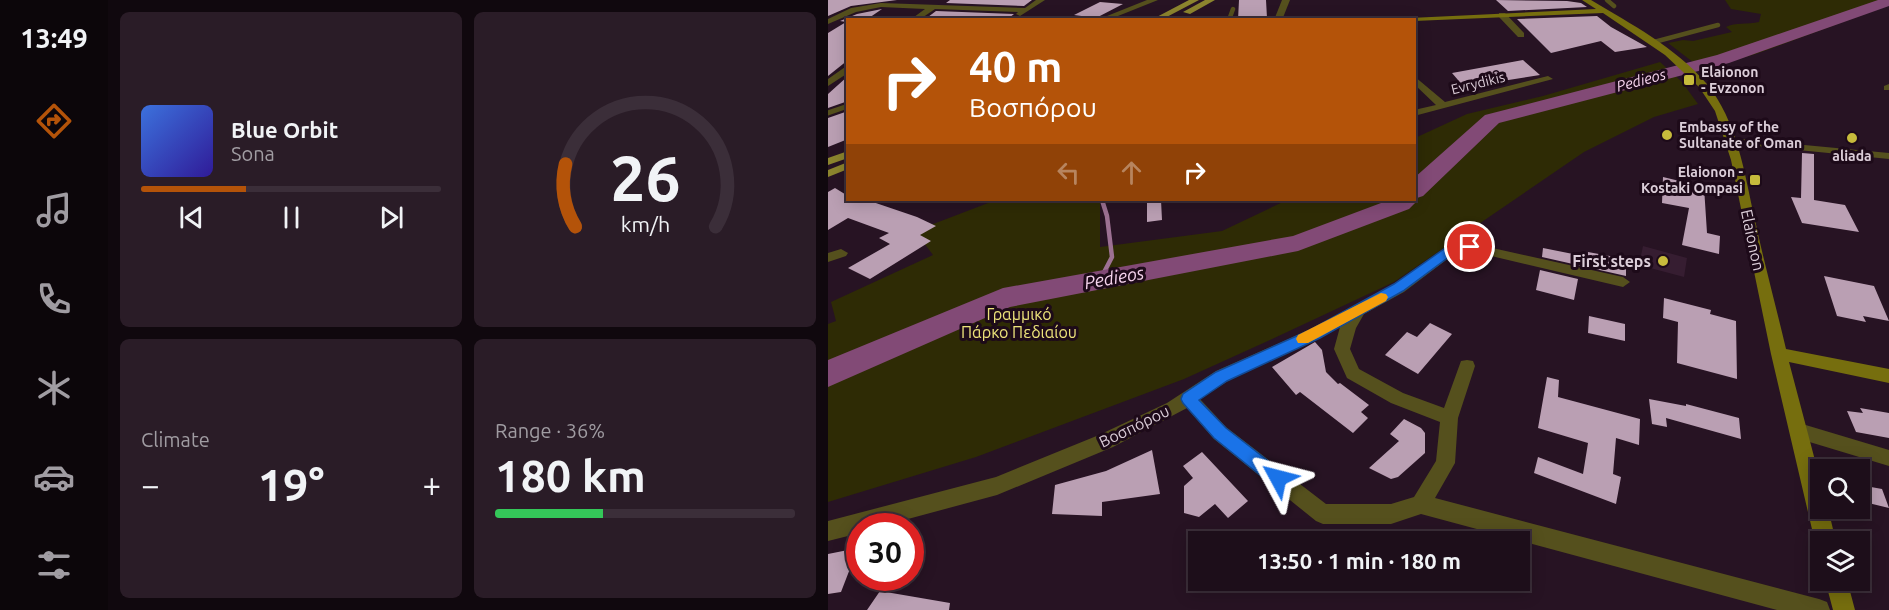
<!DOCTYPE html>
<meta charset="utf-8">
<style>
:root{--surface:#1d0e1a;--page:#2a1c27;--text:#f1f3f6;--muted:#a09ca2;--line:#3b2e39;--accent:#b45309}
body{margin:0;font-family:Ubuntu,sans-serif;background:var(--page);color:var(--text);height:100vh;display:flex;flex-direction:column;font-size:22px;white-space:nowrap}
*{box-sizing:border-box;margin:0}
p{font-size:20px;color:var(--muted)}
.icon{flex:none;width:33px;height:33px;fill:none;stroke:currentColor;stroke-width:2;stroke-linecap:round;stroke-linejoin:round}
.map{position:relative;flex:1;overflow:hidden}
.panel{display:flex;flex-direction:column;gap:12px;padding:12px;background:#10080e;width:720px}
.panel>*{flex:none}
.banner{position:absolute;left:18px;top:18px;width:570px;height:183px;border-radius:0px;box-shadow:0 3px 15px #0003,0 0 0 2px var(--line);background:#b45309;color:#fff;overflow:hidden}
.buttons{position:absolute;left:982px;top:459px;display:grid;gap:12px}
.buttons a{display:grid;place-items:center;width:60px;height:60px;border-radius:0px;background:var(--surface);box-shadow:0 3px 15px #0003,0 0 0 2px var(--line);font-size:30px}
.speed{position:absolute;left:18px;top:513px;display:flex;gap:12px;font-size:30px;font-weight:700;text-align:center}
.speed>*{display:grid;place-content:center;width:78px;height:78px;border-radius:50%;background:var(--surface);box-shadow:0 3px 15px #0003,0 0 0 2px var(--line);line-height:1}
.speed .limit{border:9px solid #d22;background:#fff;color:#111}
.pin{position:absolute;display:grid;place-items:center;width:51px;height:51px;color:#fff;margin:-26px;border:3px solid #fff;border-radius:50%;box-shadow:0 2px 6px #0007}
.me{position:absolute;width:66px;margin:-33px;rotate:308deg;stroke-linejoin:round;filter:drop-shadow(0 0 4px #0008)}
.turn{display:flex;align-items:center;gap:21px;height:126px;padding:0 24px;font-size:27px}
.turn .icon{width:78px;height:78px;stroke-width:2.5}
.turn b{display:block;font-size:42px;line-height:51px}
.lanes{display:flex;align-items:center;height:57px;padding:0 24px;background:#0003;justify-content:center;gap:30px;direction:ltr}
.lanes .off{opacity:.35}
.big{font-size:45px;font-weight:700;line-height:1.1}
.panel .widget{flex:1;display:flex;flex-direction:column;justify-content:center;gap:9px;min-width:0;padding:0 21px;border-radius:9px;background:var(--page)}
.panel .dial{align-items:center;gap:0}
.dial svg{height:156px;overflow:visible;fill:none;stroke:var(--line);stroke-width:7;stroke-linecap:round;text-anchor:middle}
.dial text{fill:var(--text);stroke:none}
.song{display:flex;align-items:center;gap:18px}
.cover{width:72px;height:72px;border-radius:9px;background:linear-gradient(135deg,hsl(220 70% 55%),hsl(250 70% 35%))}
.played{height:6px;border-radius:3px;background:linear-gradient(90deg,var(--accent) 35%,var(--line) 35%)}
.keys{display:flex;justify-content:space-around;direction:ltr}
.heat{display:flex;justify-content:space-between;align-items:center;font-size:33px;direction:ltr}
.charge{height:9px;border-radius:4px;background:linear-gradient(90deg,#34c759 36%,var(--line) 0)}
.panel .tiles{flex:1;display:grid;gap:12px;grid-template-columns:repeat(2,1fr)}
.trip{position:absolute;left:360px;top:531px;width:342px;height:60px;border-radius:0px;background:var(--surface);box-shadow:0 3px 15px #0003,0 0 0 2px var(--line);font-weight:700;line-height:60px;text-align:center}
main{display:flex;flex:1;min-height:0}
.tabs{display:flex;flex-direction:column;width:108px;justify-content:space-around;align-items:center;background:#0c060a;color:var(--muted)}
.tabs .icon{width:42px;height:42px}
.tabs .active{color:var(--accent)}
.tabs b{font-size:27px;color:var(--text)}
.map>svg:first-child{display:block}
.built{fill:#361d31}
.green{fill:#2e2b05}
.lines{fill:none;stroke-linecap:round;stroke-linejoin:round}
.stream-far1{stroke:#9d7193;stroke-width:4.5}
.stream{stroke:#9d7193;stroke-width:6}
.river{fill:#824a76;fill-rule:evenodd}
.building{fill:#ba9fb3}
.lane-far1{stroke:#55501d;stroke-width:4.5}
.lane{stroke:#55501d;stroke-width:5}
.street{fill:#55501d;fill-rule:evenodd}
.secondary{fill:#766e0e;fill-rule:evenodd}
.primary{fill:#8c852e;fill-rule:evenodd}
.route{fill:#1a73e8;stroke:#114b97;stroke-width:1.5}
.slow{fill:#f59e0b}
.poi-dot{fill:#c7bb3c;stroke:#1d0a19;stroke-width:2}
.labels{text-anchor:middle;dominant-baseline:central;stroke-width:6;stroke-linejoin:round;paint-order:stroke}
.far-poi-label{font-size:14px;font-weight:bold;fill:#dbcdd8;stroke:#1d0a19;text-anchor:start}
.far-street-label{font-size:14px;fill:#dbcdd8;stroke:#1d0a19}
.far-water-label{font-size:15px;font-style:italic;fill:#f6d4ed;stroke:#1d0a19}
.street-label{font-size:16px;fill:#dbcdd8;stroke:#1d0a19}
.poi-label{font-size:16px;font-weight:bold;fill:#dbcdd8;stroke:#1d0a19;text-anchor:end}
.park-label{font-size:16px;fill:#ece37a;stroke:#1d0a19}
.water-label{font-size:18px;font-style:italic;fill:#f6d4ed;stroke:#1d0a19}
</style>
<main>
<nav class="tabs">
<b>13:49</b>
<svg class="icon active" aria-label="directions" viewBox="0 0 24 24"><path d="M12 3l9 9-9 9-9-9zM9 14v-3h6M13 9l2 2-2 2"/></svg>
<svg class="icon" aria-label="music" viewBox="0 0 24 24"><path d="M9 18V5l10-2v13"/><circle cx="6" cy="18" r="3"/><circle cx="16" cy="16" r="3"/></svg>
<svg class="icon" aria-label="phone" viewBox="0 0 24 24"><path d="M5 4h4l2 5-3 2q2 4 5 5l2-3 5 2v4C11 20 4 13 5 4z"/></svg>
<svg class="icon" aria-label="climate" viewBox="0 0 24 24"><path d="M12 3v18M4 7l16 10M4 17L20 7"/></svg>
<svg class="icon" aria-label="car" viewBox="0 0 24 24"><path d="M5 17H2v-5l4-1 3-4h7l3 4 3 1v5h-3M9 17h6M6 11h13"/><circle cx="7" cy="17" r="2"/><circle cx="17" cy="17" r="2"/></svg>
<svg class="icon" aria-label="filters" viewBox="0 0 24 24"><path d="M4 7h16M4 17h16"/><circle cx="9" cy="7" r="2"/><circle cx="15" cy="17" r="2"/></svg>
</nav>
<section class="panel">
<div class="tiles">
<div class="widget">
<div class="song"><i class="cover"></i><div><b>Blue Orbit</b><p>Sona</p></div></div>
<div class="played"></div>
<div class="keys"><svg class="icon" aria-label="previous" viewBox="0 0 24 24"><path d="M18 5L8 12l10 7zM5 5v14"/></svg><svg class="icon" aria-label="pause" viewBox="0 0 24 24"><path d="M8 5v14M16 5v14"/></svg><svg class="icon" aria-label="next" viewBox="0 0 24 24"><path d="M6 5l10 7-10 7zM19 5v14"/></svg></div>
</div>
<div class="widget dial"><svg viewBox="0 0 100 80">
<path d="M14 69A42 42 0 1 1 86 69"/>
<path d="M14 69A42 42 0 0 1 9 37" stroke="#b45309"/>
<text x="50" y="56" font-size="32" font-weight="700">26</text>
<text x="50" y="72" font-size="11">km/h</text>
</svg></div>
<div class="widget"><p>Climate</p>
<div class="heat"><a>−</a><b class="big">19°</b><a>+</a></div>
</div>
<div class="widget"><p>Range · 36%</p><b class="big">180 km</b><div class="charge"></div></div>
</div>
</section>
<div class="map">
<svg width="1061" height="610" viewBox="0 0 1061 610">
<rect width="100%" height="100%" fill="#271323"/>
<!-- built -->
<path class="built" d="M815,246L859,258L856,277L811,265Z"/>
<!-- green -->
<path class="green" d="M897,0H1061V5L928,54L874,69L840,43L855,40L865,41L904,32L898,27C907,22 920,25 931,22L933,14L903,9Z
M832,62L854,82L870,104L826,117L756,152L566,282L442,340L356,379L148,457L0,502V324L8,321L3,302L105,255L87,231L168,200H272V247L394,231L459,200H586L587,138L639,114L715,96Z"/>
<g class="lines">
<!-- stream-far1 -->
<path class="stream-far1" d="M272,280L284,257L279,216L274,200"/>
<!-- stream -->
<path class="stream" d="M272,281L273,279"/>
<!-- river -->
<path class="river" d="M1050,0H1061V6L901,63L671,123L595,196L589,198L590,200L581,209L470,251L182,307L0,387V360L175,288L465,236L561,200H586V178L657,115L889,55Z"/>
</g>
<!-- building -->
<path class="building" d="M0,0H69L23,6L0,16Z
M122,0H204L196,6L118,3Z
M411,0H438L439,18L410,20Z
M668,0L739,1L753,3L759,7L680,11Z
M272,2L295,4L268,18L246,15Z
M54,9L38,20H20V60L0,76V33L18,22L12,21L29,14Z
M108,11L186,14L181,18L96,20Z
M769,16L783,27L819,47L787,52L773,41L723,53L689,19Z
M695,60L712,75L636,87L624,73Z
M20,76V101L0,108V94Z
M20,111V139L0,147V118Z
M974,153L986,154V200L1017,205L1031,232L974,223L963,197L973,198Z
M835,177L876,187L879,233L892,236L891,254L854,245L861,208L834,203Z
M7,188L20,196V200H39L89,217L108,226L92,235L103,241L42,279L20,268L62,244L51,238L61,233L20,218L0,230V192Z
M319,200H333L334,220L319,222Z
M715,248L760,257V252L798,259V276L714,257Z
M712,270L750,279L746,300L708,290Z
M996,276L1046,286L1061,321L1035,316L1038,322L1009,316Z
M836,298L883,310L882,314L908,321L909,379L849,363L850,322L835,318Z
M761,316L797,324V341L760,333Z
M602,323L624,334L590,374L557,355L579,332L589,337Z
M487,342L494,350L498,372L510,384L512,383L541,405L533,412L540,418L525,433L472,392L468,395L444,367Z
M719,377L731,380L730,397L812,419L811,445L788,438L785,474L793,477L788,504L706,473L710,457L755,474L760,443L710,428Z
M821,399L858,406V404L911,418L913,439L838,418L839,427L824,424Z
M1032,408L1061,413V438L1028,432L1019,411L1035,413Z
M576,419L593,428L597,433V453L570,477L563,479L541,468L571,441L562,434Z
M324,450L332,494L274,502V516L224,514L227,485L278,471Z
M374,452L420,501L400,518L387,504L371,517L356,513V486L365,478L355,466Z
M1032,485L1054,489L1061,508L1032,501Z
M30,548L13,592L0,594V554Z
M52,591L122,603L121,610H39Z"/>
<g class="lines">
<!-- lane-far1 -->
<path class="lane-far1" d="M779,0L786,6
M401,20L405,9
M826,42L890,25"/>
<!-- lane -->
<path class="lane" d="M0,113L20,106"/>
<!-- street -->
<path class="street" d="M208,0H217L192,16L188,14L190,12L107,9L91,20H82L97,9L53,7L28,12L0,24V19L23,8L53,3L197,8Z
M319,0H330L280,20H269Z
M454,0H462L454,20H446Z
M671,13H677L696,33V37H690L671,17Z
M20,65V73L0,86V79Z
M586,76L617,102L720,76L725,79L586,116V110L608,105L586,84Z
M1061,84V90H1056V86Z
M904,138L1061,153V159L900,143L899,141Z
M627,243H642L795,277L802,282L795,287L642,251H630L576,292L536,314L528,328L522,349L531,369L575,393L616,408L633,361L639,360L645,361L647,366L630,418L627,463L607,498L991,599L999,602L1002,610H949L593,514L563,524H495L488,521L386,439L359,408L285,447L169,495L54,526H32V533L0,541V521L168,477L271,435L339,403L388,371L481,330L566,284ZM512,327L506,349L519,378L563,403L612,422L608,461L586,497L563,504H498L398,427L372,399L400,381Z
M13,249L20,253L18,256L0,262V253Z
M971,423L1061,450V466L965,437L962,431L965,425Z"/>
<!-- secondary -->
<path class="secondary" d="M754,0H763C803,24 847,47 878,83C910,122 916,172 927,220C936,263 948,306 958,349L1061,369V383L961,362L993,483V508H1000L1008,542H993V550L987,542L943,354L903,160L887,111L871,87L837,55L775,13L586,21L540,20L768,9Z
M997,580H1019L1027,610H1005Z"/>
<!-- primary -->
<path class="primary" d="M361,0H371L333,20H323Z
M377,0H387L362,14L355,12Z
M20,151V158L0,165V158Z
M20,162V169L0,177V170Z"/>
</g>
<!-- route -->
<path class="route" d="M642,243L647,244V250L629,251L575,291L492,338L399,381L371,400L398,428L456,473L458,478L456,484L450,486L443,484L386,438L355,403L353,399L355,394L388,372L482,330L566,284L623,244Z"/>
<!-- slow -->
<path class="slow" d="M553,293L558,294L560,297L558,301L480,343H470L468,339L470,335Z"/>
<!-- markers -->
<g class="poi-dot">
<rect x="855" y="74" width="12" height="12" rx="3"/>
<circle cx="839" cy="135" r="6"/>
<circle cx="1024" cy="138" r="6"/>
<rect x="921" y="174" width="12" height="12" rx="3"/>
<circle cx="835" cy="261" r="6"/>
</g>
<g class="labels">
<!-- far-poi labels -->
<g class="far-poi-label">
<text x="873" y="72">Elaionon<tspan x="873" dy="16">- Evzonon</tspan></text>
<text x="851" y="127">Embassy of the<tspan x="851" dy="16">Sultanate of Oman</tspan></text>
<text x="1024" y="156" text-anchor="middle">aliada</text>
<text x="915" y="172" text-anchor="end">Elaionon -<tspan x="915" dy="16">Kostaki Ompasi</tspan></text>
</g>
<!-- far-street labels -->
<g class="far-street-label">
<text transform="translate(650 83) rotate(-14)">Evrydikis</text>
</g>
<!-- far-water labels -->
<g class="far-water-label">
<text transform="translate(813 80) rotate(-15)">Pedieos</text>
</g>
<!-- street labels -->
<g class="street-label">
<text transform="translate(925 240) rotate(78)">Elaionon</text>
<text transform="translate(306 426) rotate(-26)">Βοσπόρου</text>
</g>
<!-- poi labels -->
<g class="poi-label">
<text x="823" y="261">First steps</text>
</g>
<!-- park labels -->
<g class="park-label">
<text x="191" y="314">Γραμμικό<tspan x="191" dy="18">Πάρκο Πεδιαίου</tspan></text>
</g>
<!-- water labels -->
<g class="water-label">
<text transform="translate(286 277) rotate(-10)">Pedieos</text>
</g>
</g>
</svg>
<div class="buttons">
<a><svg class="icon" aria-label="search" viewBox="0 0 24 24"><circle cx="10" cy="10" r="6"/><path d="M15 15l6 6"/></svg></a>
<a><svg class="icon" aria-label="layers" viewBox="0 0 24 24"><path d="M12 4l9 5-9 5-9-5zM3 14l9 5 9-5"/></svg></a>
</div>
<div class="speed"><div class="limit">30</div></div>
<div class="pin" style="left:642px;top:247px;background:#d93025"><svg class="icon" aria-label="arrive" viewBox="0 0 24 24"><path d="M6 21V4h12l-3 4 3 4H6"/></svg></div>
<svg class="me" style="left:450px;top:478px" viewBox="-20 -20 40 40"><path d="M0-17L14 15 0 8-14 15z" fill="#1a73e8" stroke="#fff" stroke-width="4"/></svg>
<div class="trip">13:50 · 1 min · 180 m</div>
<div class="banner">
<div class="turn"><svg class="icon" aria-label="right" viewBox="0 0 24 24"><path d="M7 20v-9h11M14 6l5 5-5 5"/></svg><div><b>40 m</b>Βοσπόρου</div></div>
<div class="lanes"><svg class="icon off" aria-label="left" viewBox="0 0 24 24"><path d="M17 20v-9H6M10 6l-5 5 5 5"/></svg><svg class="icon off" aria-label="ahead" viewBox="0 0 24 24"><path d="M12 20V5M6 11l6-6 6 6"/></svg><svg class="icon" aria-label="right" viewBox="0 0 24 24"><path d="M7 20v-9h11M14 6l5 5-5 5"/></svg></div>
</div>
</div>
</main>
